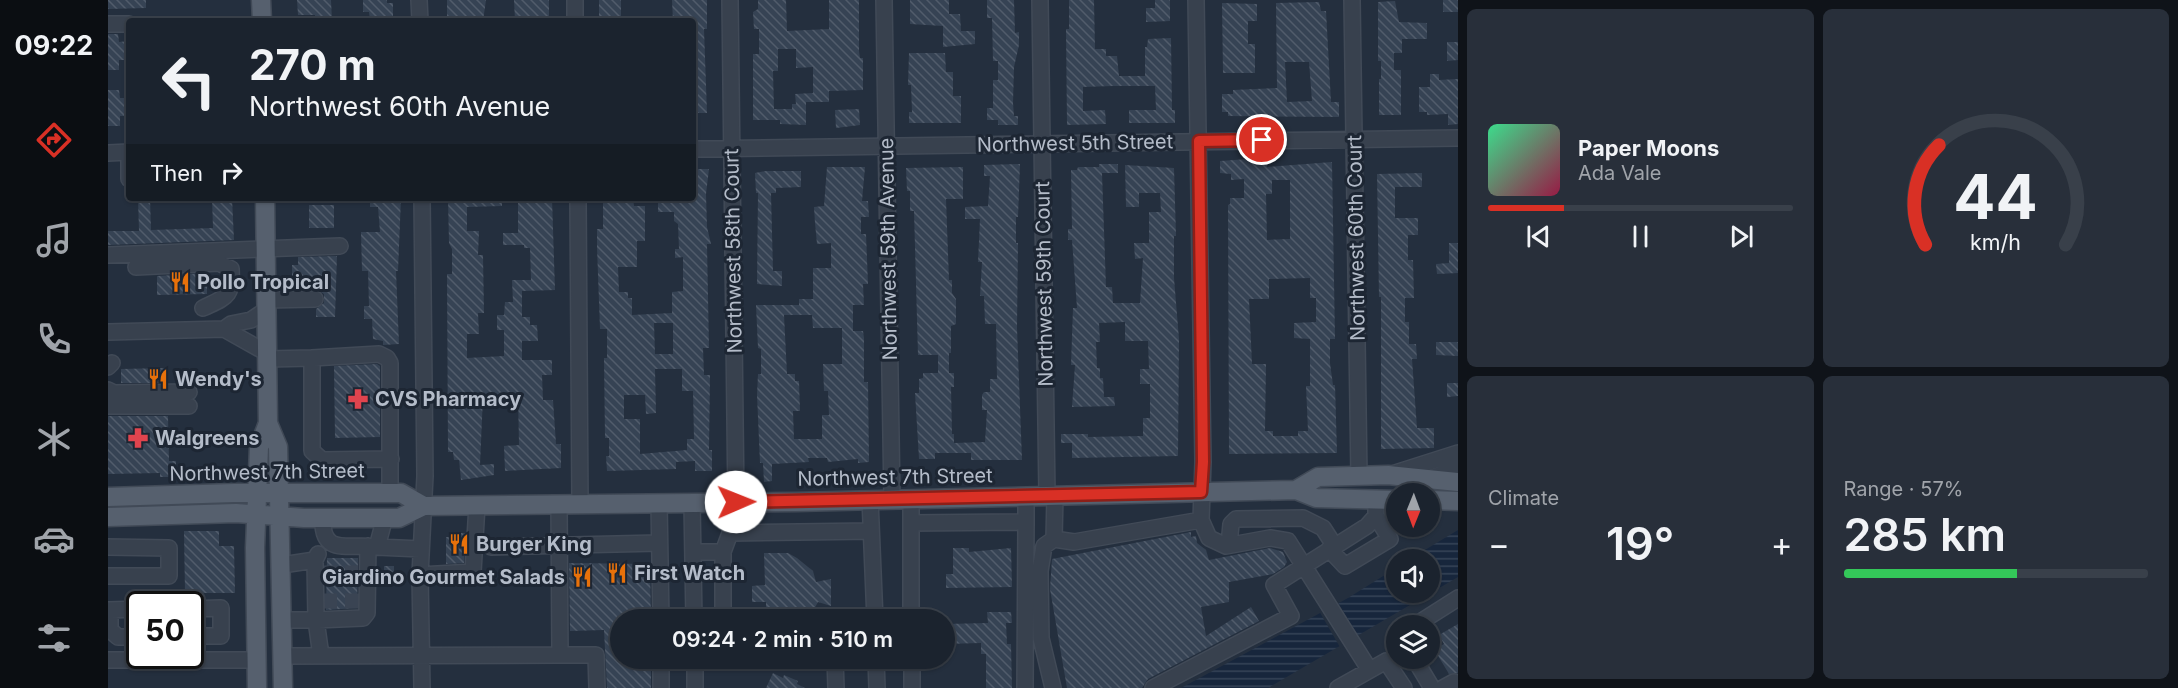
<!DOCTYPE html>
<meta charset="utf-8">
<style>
:root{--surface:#1b232e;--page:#282f3a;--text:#f1f3f6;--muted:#a0a4aa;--line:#39404a;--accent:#d93025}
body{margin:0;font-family:Inter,sans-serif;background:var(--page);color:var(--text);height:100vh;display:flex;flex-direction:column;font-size:22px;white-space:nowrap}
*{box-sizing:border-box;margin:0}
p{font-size:20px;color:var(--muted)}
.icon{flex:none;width:33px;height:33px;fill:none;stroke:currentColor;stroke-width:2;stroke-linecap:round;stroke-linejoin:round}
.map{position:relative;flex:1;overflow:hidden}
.drawer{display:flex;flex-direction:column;gap:9px;padding:9px;background:#0f1319;width:720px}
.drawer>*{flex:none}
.guide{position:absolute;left:18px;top:18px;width:570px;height:183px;border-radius:6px;box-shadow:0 2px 4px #0004,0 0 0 2px var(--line);background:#1b232e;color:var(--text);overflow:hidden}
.needle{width:39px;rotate:181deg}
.tools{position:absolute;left:1278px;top:483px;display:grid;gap:12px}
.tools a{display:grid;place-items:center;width:54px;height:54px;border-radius:50%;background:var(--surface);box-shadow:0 2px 4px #0004,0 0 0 2px var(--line);font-size:30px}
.speed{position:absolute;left:18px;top:591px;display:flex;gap:12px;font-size:30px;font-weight:700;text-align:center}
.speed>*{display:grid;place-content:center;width:78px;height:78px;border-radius:50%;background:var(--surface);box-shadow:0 2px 4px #0004,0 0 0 2px var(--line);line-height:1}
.speed .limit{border:3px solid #111;border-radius:9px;background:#fff;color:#111}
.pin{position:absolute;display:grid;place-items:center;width:51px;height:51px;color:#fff;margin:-26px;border:3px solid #fff;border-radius:50%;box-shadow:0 2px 6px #0007}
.me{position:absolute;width:66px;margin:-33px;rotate:89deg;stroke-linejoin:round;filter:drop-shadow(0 0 4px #0008)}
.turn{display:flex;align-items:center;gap:21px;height:126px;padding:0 24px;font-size:27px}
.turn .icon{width:78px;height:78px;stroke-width:2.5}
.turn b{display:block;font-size:42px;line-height:51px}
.then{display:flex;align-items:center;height:57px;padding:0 24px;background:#0003;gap:12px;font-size:22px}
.big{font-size:45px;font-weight:600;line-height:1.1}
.drawer .widget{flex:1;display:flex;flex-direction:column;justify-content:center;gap:9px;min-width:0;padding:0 21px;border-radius:9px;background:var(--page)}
.drawer .dial{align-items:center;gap:0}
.dial svg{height:156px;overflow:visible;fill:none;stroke:var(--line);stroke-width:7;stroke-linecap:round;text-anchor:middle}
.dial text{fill:var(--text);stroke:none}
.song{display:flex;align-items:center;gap:18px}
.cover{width:72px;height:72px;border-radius:9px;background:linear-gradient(135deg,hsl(150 70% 55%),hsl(340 70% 35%))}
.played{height:6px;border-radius:3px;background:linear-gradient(90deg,var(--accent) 25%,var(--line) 25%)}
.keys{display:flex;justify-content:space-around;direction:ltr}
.heat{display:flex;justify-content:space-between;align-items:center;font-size:33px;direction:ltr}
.charge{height:9px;border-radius:4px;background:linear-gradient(90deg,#34c759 57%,var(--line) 0)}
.drawer .tiles{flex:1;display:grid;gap:9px;grid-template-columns:repeat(2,1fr)}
.trip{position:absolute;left:502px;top:609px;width:345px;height:60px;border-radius:30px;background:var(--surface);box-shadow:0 2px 4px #0004,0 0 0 2px var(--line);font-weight:600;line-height:60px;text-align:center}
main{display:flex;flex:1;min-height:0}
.tabs{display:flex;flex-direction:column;width:108px;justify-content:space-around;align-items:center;background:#0b0e12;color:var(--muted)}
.tabs .icon{width:42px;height:42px}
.tabs .active{color:var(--accent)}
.tabs b{font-size:27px;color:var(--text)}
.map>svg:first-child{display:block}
.water{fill:url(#water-rules)}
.pier{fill:#242f3e}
.building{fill:url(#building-back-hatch);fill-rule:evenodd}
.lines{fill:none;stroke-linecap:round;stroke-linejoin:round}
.minor-tunnel{stroke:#3a4453;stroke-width:15;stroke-dasharray:15 8;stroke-linecap:butt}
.minor-casing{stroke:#414a57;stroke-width:18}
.major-casing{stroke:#414a57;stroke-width:21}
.minor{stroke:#38414e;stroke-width:15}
.major{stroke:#56606e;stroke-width:18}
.route-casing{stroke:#8d1f18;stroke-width:15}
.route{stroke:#d93025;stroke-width:10}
.labels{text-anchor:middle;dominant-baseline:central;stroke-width:6;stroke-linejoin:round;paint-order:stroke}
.street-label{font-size:20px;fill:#b4bcc9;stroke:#1d2633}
.poi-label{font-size:20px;font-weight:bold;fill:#b4bcc9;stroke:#1d2633;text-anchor:start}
</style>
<main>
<nav class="tabs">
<b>09:22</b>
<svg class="icon active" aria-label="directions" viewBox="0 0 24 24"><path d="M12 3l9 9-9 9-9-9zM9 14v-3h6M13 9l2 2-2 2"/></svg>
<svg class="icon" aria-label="music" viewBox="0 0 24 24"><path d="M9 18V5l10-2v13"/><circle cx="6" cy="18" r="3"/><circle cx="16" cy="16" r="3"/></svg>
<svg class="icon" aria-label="phone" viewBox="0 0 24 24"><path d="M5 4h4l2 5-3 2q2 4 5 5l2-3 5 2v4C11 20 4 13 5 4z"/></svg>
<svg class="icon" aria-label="climate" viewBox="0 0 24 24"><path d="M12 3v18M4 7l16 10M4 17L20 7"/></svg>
<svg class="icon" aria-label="car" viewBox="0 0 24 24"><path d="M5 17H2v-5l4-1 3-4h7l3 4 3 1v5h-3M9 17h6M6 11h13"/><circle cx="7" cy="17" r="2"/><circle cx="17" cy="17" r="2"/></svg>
<svg class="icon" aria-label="filters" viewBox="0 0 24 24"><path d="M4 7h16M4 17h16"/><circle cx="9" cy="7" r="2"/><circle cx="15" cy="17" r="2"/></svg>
</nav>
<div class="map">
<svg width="1350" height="688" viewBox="0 0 1350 688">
<defs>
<pattern id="water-rules" width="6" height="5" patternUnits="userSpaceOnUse" patternTransform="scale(1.5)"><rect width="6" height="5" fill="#17263c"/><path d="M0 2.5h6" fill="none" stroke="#364457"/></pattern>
<pattern id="building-back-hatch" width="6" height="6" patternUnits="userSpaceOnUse" patternTransform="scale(1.5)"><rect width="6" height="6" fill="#364354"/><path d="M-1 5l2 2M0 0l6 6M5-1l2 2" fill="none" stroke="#515c6b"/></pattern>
</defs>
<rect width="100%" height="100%" fill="#242f3e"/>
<!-- water -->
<path class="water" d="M1350,530V577L1160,688H1073L1240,598L1288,568V592H1322V560L1302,559Z"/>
<!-- pier -->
<path class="pier" d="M1229,601L1252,639L1233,649L1211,611Z"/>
<!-- building -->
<path class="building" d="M0,0H38V8L0,9Z
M189,0H223L224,21H207V15H190Z
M255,0H279V3H285V21H262L261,12H255Z
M339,0H378L375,21H339Z
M406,0H441V21H407Z
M491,0H513V21H491Z
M564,0H599V29H596L599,113H585V21H565Z
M650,0H678L679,31L721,29V0H751V51L752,58H755V90L721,91V102H698V125L672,124V120H645V54H651V29H646L645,12L650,9ZM670,49H688V68L705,67V93L687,94L688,104H684V109H666L665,71H670Z
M802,0H841V14H852L853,31H867V44L835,47V26L802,24Z
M879,0H906L907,33L911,32V45L906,67L905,103L906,116H910V125H890V120H879V108H885V80H890V61H885L884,18H879Z
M961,0H986L987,49H998V56H1009L1011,76H1037V47H1039L1040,39L1063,38L1064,110H1067V123H1021V110H1048L1047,86H1005L975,87V111L997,110L998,124L959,125L958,29H961Z
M1047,0H1062V21L1038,22V8H1047Z
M1335,0H1350V12H1335Z
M1287,1L1291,22L1319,23V39H1294V53H1286V70H1293V115H1271V79H1273V61H1270V2Z
M1211,2L1213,11H1218L1223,102H1231V117L1120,116V112H1114V94H1125V90L1169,88L1168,3ZM1177,62H1201L1204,101L1179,102Z
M1114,3L1149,4V21H1140V44H1147V73H1115Z
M0,34H10L11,42L21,41V60H11V70H0Z
M1339,42H1350V60L1339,61Z
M801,53H837L838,72H845V96H853V123H801V112H804L803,85H800Z
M1322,74H1331V80L1350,79V124L1340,125V114L1319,115V112H1311V87H1322Z
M0,90H11L12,98H21V116H12V126H0Z
M751,109L752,125L728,128L727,110Z
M1140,159L1141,162L1159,161V167L1224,162L1227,339H1222V363L1225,385H1227L1229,453L1121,454L1120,205L1122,204V198H1136V179L1123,180V174L1112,173V161ZM1164,180H1182V239L1159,240L1158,194H1164ZM1202,278V298H1208V322L1186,323V338L1202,339V386H1198L1200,431H1190V436H1165V431H1157L1158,364H1144L1141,299H1161V279Z
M912,164L910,217H908V243H910L909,328L914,460H863V453H827V459H811L807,393H811V379L815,378V373H830V355H810L806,211H802V191H799L798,168L855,167V199H838L841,280H844V293L848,299V324L843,326V353H841V373H846V387H843L844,434H846V443L877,442L879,410H874V395L876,392H882V379H889L888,324H877L876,296H872L874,262H870L872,219H857V207L880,206L882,176H876V165Z
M991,164H1010V173H994L998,287H1004L1005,303H1032L1035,258L1027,259L1026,243H1041V212H1053L1052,193H1031V207H1018L1017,165L1066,168L1068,236H1066V278L1071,339L1070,456L964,458V443H953V434H980V437L1035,436V418H1042V384H1032V369H1041L1040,341H1017V322L991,323L992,342H988L989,368H992V378H995L996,397H1006L1007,406L964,407L967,365H963L965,308H969L964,240H960V229H964L963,170H969L970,167H991Z
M719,167H757L754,201H760L761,217H753V234H758L760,284H755L756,305H745V331H755L756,338V382H760L761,462L750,463V459L720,462L719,458H700L701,462L664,464V481L656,482L655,463H652L649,395L650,374H653V349L650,348L648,305H691V299H705V268H723V243L709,244L707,223L706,207L716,206ZM676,315H704L705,328H734V364H715L716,391H720L721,415H714V439H686L685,411H692L691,381H687V374H679Z
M585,169H601L598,194L599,227L603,244H599L601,348H595L596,375H602L601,450H604V471H587V461L568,462V469L499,471L498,456H501V438H497L496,358H499V329H492L489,247V229H495V198H525L526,206H537V241H529V267H510L511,292H520V298H524V315L564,313V292L575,291V257L567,258V249H571L570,224L566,221V212H550V198H585ZM546,323H565V354H547ZM547,369H574V391H585L586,439H579V450L532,454V419H516V395H537L538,414L548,413Z
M658,171H693V187L668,188V193H663L665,271H674V286L649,284L650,193H648L647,173Z
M1314,173V187H1287V218H1310V235H1300V260H1305L1306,298H1297V322H1301V344H1308L1309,359H1304L1309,428H1326V448L1273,449V297H1271L1269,174Z
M30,198H42L43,230L105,228L104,198H124L126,240L0,245V231H31Z
M262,198H293L290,271H288L291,344L275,345V341L265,339L264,319H256V306H261L260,271H254L253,232H272L270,207H262Z
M340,198H394V206L359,207V231H371L370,255H375L376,313H370L371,334H359V358L396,356V330H389V315H396L397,302H405L404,280H423L422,248H416V245H395V233H410V198H444L447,290L414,291V317H422V325H429L430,341H414V360H444V375H434L435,400H445L448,444H453V468L397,471L396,446L411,445L410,395L375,396L372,465L386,464V475L353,480L351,460H346L345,452H340L339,274H344V249L341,243Z
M201,205H226V228H201Z
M1341,243H1350V273L1329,274L1328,264L1341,263Z
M229,256L227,317H208V309L216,303V294L208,289V284L184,285V265H190V257Z
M99,273V294L49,295V276Z
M1328,342H1350V356L1328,355Z
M269,364L272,366V437L227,438L226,366Z
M57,368L59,383H13V369Z
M1339,383H1350V396L1339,397Z
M0,416H60L61,461H68V477H52V473L0,474Z
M76,531H111V546H126L127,593H77Z
M1083,532V537L1088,536L1089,543L1098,550L1101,560L1162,548L1175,552L1179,562L1176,567L1165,574L1121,582V602L1093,607L1098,636L1143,607L1151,621L1040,679L1034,688H959L942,589L944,559Z
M349,533H358L356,563L338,564V537H349Z
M845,548H861V552L903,548L904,587L838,588V574H845Z
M656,553H680L689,558L705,571L708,582L723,579V606L710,602L700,620H658V602H644V586L657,585Z
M219,558H250L249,608L218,610Z
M461,563L542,564L543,620H513V658H543V688H499L496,630L462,631Z
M276,566H286V585H276Z
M879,612H903L904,623H898L899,644H903L904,688H878V654H873V643L837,644V624L880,623Z
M1350,624V673L1341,674L1326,649L1336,644L1331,635Z
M665,673L675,678L676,675L690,681L689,684L697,688H658Z"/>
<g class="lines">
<!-- minor-tunnel -->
<path class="minor-tunnel" d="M214,573H250
M214,601H251"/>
<!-- minor casing -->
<g class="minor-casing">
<path id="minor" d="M311,0L312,21
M467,0V21
M622,0L628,502
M776,0L784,499
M932,0L939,495
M1088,0L1095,462L1093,520L1101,538L1118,546L1162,538L1180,541L1261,669
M1244,0L1251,476
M0,24H21
M585,149L1350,138
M21,152V179
M0,153L21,152
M470,198L472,504
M0,255L232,246
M28,267L111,263L123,269C125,297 118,297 95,308
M158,300L207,299
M116,329L159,353
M0,332L116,329L123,324L143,320L158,310
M204,358L271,354L279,358L282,363V493
M159,359L204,358V451L214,460L283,459
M0,367L4,363
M0,390L6,393L81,392
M0,406H81
M1284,474L1350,453
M1320,479L1350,468
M803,498V620
M762,499L767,620
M551,503L553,620
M584,503L586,620
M451,505L452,655H488L489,688
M215,518C213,557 241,543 269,547L277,517
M803,523L918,522V496
M946,539L947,495
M1121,545L1123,524L1128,519L1195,518L1215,528L1226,545
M0,547L61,548V576H0
M269,547L313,549
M383,547L551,543
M1221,549L1237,566L1282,539L1268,516
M585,552H615V620
M615,552L622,533L763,531
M174,565L207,560L210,554
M312,575L365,572L369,505
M82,609L113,608V636H82
M0,610L32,609
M2,610V630L10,637H32
M175,620H208L207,560
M1306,626L1350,598
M175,656L452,655
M213,656L208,620L255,618L259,613L260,546
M553,658V688
M587,658V688
M727,658L728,688
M768,658L769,688
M804,658V688
M1306,658L1324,688
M0,660H148
M314,688L312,575L317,476L314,198
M917,688L918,522
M945,688L933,638L932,571L936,546L946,539L966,542L1093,520
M1045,688L1183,616L1166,585L1259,526L1268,516V499
M1230,688L1278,661L1296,688
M1335,688L1346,682"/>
</g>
<!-- major casing -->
<g class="major-casing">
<path id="major" d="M153,0L154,21
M160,423L170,447L175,688
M1188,490L1210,477L1280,475L1350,482
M0,497L126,493H293L316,506
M1322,500L1350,501
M0,517L128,513L196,518H291L316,506L688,502L1188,490L1208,498L1288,500
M149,688L147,548L151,447L160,423L157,198"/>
</g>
<!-- minor -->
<use href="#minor" class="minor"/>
<!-- major -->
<use href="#major" class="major"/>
</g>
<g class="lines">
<!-- route casing -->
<g class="route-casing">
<path id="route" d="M628,502L1093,492L1095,462L1091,141L1154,140"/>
</g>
<!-- route -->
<use href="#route" class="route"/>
</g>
<!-- icons -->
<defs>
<g id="restaurant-bare" transform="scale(1.62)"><path d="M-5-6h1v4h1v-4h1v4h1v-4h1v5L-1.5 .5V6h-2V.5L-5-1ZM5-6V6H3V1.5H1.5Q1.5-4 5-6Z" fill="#e8710a" stroke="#1d2633" stroke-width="2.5" paint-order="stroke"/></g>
<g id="pharmacy-bare" transform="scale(1.62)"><path d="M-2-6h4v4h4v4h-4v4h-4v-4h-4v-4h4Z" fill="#e0444e" stroke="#1d2633" stroke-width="2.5" paint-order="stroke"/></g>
</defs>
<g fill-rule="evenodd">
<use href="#restaurant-bare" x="72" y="282"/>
<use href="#restaurant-bare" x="50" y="379"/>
<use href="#pharmacy-bare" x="250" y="399"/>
<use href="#pharmacy-bare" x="30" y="438"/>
<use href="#restaurant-bare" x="351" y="544"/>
<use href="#restaurant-bare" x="509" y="573"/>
<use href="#restaurant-bare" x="474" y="577"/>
</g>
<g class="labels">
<!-- street labels -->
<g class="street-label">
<text transform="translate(967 143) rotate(-1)">Northwest 5th Street</text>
<text transform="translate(1248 238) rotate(-91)">Northwest 60th Court</text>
<text transform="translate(780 249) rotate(-91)">Northwest 59th Avenue</text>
<text transform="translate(625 251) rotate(-91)">Northwest 58th Court</text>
<text transform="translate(936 284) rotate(-91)">Northwest 59th Court</text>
<text transform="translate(159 472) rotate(-1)">Northwest 7th Street</text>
<text transform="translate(787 477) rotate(-1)">Northwest 7th Street</text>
</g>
<!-- poi labels -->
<g class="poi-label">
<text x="89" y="282">Pollo Tropical</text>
<text x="67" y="379">Wendy's</text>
<text x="267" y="399">CVS Pharmacy</text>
<text x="47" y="438">Walgreens</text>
<text x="368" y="544">Burger King</text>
<text x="526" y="573">First Watch</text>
<text x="457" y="577" text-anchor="end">Giardino Gourmet Salads</text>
</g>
</g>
</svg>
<div class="tools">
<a><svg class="needle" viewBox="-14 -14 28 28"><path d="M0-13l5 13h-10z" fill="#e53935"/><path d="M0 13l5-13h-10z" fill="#a0a4aa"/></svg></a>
<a><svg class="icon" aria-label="sound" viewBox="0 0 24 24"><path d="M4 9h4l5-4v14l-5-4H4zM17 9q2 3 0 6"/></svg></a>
<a><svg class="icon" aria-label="layers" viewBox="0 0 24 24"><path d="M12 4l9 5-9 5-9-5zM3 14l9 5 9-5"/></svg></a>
</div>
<div class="speed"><div class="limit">50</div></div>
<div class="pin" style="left:1154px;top:140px;background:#d93025"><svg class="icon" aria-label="arrive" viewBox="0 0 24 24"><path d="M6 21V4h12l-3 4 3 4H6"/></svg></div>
<svg class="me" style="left:628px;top:502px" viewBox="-20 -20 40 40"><circle r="19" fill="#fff"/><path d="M0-13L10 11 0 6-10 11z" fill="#d93025"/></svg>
<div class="trip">09:24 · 2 min · 510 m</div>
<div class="guide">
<div class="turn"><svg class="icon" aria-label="left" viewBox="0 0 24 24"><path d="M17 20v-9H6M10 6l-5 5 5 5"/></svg><div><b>270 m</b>Northwest 60th Avenue</div></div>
<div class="then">Then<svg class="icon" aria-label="right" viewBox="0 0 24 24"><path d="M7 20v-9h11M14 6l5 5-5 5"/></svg></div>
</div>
</div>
<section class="drawer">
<div class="tiles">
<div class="widget">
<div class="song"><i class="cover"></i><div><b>Paper Moons</b><p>Ada Vale</p></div></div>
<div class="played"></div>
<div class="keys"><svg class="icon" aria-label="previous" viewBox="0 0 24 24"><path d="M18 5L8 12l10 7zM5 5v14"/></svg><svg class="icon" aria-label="pause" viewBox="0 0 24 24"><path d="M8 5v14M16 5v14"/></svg><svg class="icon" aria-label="next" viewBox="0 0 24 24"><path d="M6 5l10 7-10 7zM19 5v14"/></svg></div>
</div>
<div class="widget dial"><svg viewBox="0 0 100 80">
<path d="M14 69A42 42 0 1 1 86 69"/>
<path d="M14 69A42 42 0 0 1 21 18" stroke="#d93025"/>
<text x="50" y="56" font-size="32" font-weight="700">44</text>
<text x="50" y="72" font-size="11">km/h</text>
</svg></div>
<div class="widget"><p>Climate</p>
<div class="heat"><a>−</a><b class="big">19°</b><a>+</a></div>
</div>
<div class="widget"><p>Range · 57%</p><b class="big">285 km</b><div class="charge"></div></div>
</div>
</section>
</main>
